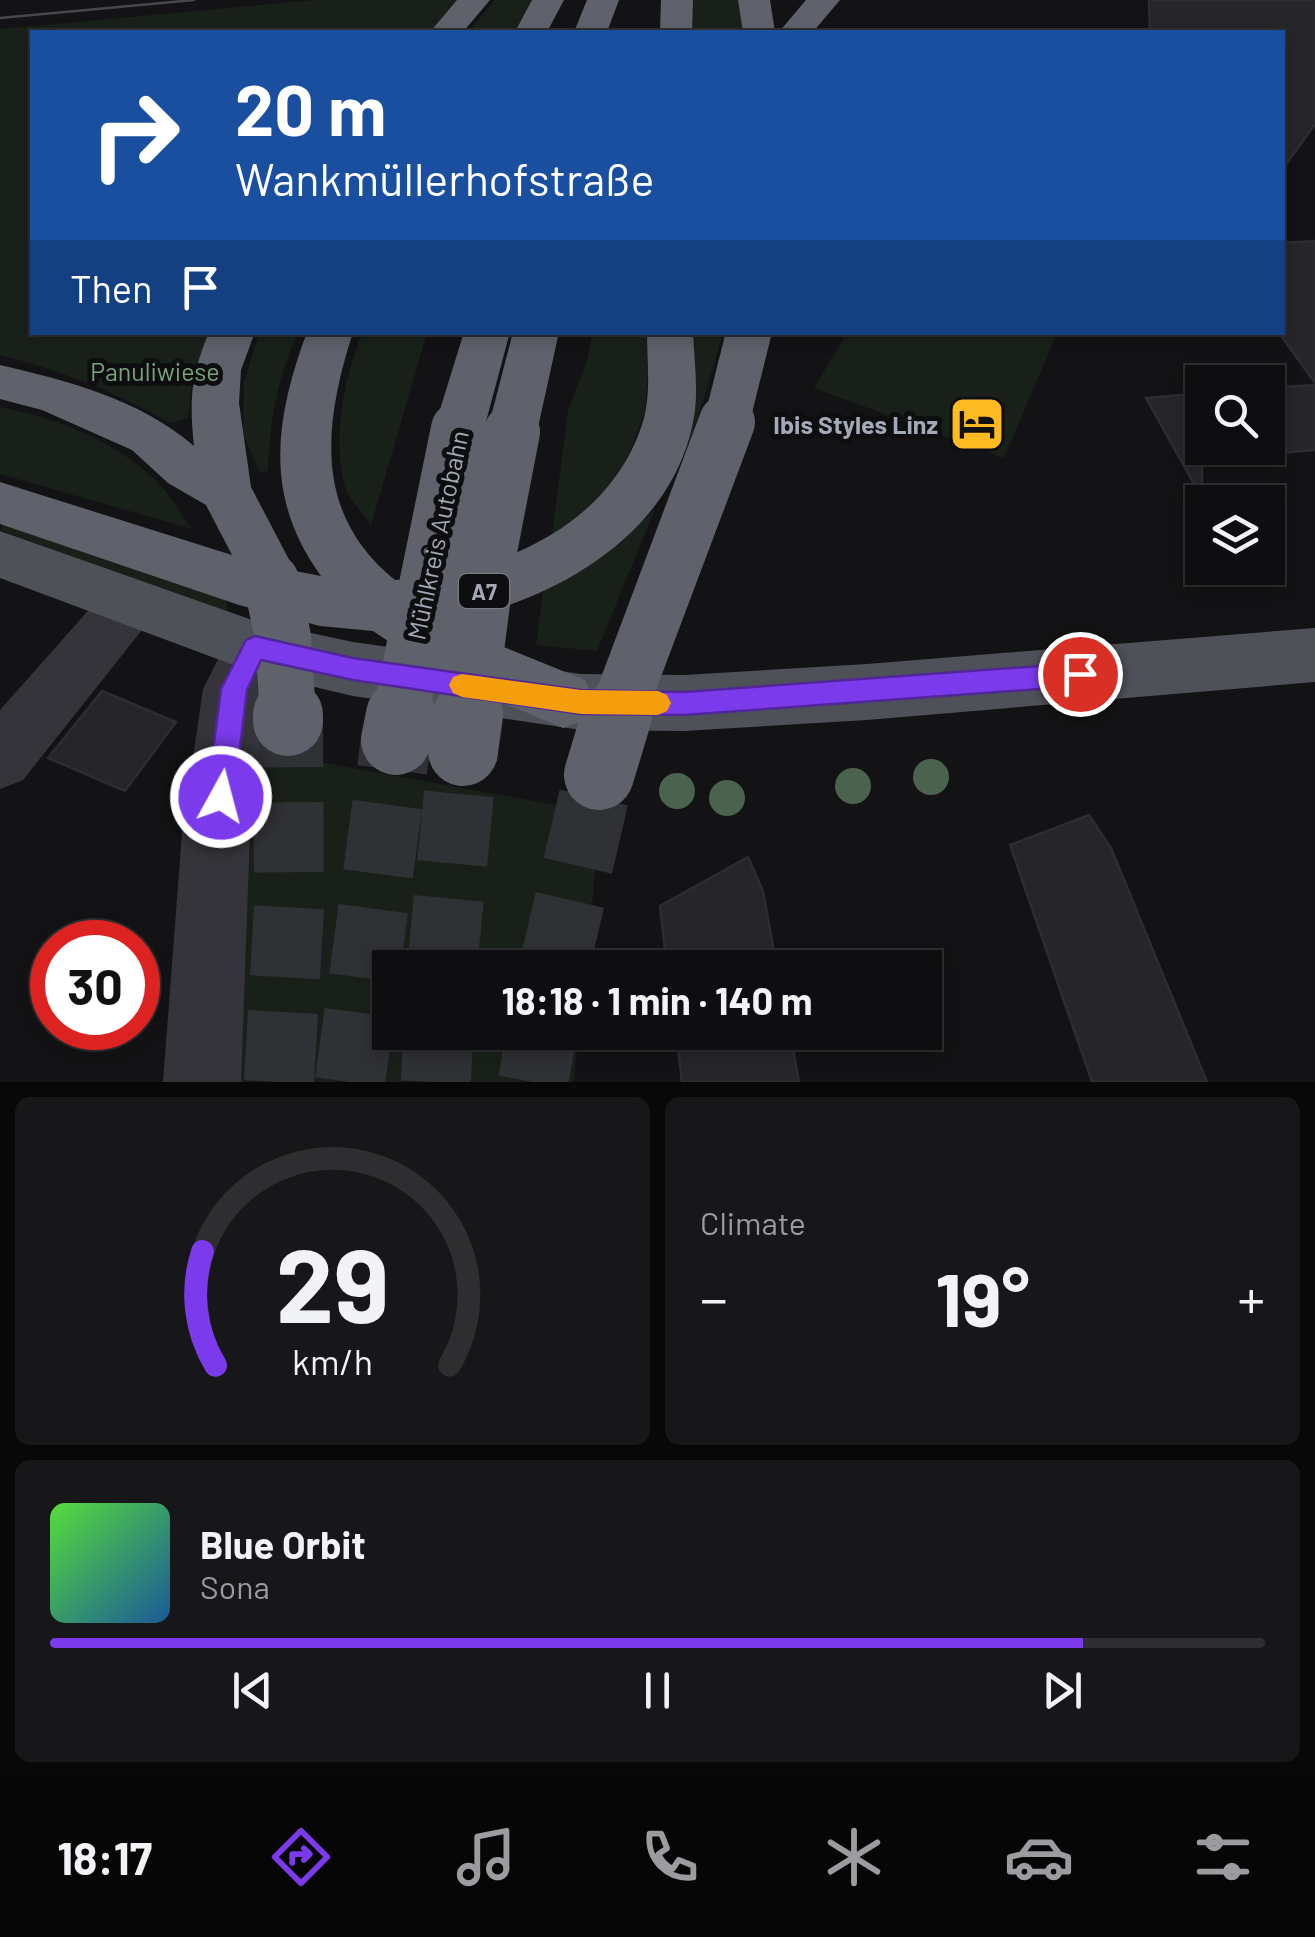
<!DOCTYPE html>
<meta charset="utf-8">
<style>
:root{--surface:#0e0e10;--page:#171719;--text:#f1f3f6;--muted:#9b9c9f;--line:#2e2e30;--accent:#7c3aed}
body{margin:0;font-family:Barlow,sans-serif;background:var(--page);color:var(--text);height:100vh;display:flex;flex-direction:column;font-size:38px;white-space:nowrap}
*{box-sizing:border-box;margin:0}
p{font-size:32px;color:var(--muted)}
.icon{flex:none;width:55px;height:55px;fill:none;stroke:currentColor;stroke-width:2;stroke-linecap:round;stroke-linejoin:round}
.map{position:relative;height:1082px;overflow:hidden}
.drawer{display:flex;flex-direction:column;gap:15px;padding:15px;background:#080809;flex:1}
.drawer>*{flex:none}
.top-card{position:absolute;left:30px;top:30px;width:1255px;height:305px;border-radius:0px;box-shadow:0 5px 15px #0003,0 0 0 2px var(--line);background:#1a4fa0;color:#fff;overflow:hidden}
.tools{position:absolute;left:1185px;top:365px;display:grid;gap:20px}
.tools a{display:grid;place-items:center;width:100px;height:100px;border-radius:0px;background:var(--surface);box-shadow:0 5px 15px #0003,0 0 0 2px var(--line);font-size:50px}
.speed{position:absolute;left:30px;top:920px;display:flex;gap:20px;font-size:50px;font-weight:700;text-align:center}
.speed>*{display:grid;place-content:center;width:130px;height:130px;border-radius:50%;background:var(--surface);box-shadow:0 5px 15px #0003,0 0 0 2px var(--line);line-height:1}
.speed .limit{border:15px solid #d22;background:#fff;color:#111}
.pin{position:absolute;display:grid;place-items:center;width:85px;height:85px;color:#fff;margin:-42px;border:5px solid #fff;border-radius:50%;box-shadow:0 2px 10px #0007}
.me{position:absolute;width:110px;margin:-55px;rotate:7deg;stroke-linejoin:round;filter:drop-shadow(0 0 8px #0008)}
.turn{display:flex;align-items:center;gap:35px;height:210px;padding:0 40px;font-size:45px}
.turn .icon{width:130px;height:130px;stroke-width:2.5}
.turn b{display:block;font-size:70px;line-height:85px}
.then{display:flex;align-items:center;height:95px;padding:0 40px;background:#0003;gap:20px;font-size:38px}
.big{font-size:75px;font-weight:700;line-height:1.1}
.drawer .tile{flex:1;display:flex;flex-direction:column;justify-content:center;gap:15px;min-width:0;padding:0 35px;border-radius:15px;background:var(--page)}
.drawer .dial{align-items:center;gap:0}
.dial svg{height:260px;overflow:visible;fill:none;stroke:var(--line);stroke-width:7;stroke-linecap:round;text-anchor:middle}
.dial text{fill:var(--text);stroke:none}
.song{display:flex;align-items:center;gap:30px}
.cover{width:120px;height:120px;border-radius:15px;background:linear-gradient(135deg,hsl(110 70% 55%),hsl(210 70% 35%))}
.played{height:10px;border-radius:5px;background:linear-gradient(90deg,var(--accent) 85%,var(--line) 85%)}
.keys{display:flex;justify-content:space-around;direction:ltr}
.heat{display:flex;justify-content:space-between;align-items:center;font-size:55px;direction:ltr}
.drawer .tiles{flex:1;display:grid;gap:15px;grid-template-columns:1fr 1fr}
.tile:last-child{grid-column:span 2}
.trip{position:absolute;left:372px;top:950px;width:570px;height:100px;border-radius:0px;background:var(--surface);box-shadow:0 5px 15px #0003,0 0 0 2px var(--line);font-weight:700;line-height:100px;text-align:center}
.tabs{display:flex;height:160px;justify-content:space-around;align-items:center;background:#060606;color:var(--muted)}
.tabs .icon{width:70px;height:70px}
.tabs .active{color:var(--accent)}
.tabs b{font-size:45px;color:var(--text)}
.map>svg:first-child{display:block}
.green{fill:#19201a}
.building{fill:#262629;stroke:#2d2d31;stroke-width:2.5}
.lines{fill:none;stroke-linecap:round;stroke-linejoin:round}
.highway-tunnel{stroke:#303135;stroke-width:70;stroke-dasharray:70 35;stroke-linecap:butt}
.minor{fill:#34343a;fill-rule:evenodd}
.major{fill:#4f5159;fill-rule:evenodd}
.highway{fill:#5f626b;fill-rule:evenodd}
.tram{stroke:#46484f;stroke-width:2.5}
.highway-bridge-far2{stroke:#5f626b;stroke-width:45}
.highway-bridge-far1{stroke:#5f626b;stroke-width:56}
.highway-bridge{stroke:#5f626b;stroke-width:70}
.tree{fill:#4b624e}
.route{fill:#7c3aed;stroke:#51269a;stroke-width:2.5}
.slow{fill:#f59e0b}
.labels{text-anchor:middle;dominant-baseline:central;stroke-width:10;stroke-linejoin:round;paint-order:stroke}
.shield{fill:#0e0e10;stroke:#767a84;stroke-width:2.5}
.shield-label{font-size:22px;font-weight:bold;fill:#a3a9b6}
.park-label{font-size:25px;fill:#79a27d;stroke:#0e0e10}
.poi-label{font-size:25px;font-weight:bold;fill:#a3a9b6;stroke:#0e0e10;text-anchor:end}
.street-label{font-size:25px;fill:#a3a9b6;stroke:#0e0e10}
</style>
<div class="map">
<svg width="1315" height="1082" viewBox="0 0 1315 1082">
<rect width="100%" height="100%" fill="#131315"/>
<!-- green -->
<path class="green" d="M315,0H460L430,32H32V332L212,333L191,387L188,418L170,423C116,392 60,370 0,355V29Z
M495,0H532L517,32H468Z
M691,0H739L744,32H691Z
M259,333H298C277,378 270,421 268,471L260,472L243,434L244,382Z
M362,333H427L371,525C363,514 349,500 345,486C331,437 345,379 362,333Z
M592,333H651L645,411L629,454L612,487L551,542L568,411L587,361Z
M691,333H723L686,458Z
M1048,333L1056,335L1004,458L814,388L847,333Z
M0,407C55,418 106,437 149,474C166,488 179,511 192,529L0,474Z
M655,509L597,651L536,645L543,591L585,568Z
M5,521L223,593L230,616L0,530Z
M248,749L600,813L587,967L390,968V1032L579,1033L573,1082H226Z"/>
<!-- building -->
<path class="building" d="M1149,0H1315V124L1282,170V32H1150Z
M1315,241V383L1282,337V243Z
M1315,385V450L1268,454V388Z
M1202,393V498L1146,398Z
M102,691L176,722L125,791L48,758Z
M1089,815L1111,848L1207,1082H1092L1010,845Z
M748,857L763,891L777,968H667L660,906Z
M676,1032H790L799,1082H682Z"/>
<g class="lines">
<!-- highway-tunnel -->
<path class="highway-tunnel" d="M442,968L463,751
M554,968L599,775
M279,1082L289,907L288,721
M350,1082L396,740
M436,1082L438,1032
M533,1082L542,1032"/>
<!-- minor -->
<path class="minor" d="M130,578L150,586L159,603L150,620L23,780L0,789V710L110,586Z
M255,621L276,628L285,647L265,690L250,833L241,1082H163L182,833L203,689L234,628Z"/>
<!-- major -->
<path class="major" d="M0,531L255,621L353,642L581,674L684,675L867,664L1315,628V682L867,720L684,731L581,730L353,696L255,673L0,578Z"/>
<!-- highway -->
<path class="highway" d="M457,0H490L463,32H430Z
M532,0H564L547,32H515Z
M587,0H619L607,32H574Z
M661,0H693L692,32H660Z
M738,0H770L775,32H743Z
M806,0H840L813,32H779Z
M209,332H255L241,370L239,403L251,487L295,571L321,576C263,496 275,419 307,332H353C324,423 312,513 395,580C499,574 613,526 644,418C651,391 647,360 647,332H693C694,358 698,385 695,410C679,530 561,598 453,621L499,645L585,680L594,700L585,720L563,728L442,677L373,631L320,626L239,605L0,524V482L232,555L206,505L168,483L132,450L42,410L0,399V365C69,381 139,399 194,446C189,399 191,376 209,332Z
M464,332H510L484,429L477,442L459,448L441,442L434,429Z
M513,332H559L537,432L530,445L512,451L494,445L487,432Z"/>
<!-- tram -->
<path class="tram" d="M0,18L194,0"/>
<!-- highway-bridge-far2 -->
<path class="highway-bridge-far2" d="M726,424L749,332"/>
<!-- highway-bridge-far1 -->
<path class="highway-bridge-far1" d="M271,581L283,637L288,717
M400,717L459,429
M467,717L489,551L512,432
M616,717L727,422"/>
<!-- highway-bridge -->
<path class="highway-bridge" d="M288,715V721
M396,740L401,715
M463,751L468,715
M599,775L617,715"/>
</g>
<!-- trees -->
<g class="tree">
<circle cx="931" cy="777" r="18"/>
<circle cx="853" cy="786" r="18"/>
<circle cx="677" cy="791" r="18"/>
<circle cx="727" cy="798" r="18"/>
</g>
<!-- route -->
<path class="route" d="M255,636L353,658L581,690L684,692L1080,663L1089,666L1093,674L1089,682L1080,686L684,715L581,714L353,680L261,660L247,690L234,797L230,807L221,811L211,807L207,797L221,689L246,640Z"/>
<!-- slow -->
<path class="slow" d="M462,674L581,690L658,691L667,695L671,703L667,711L658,715L581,714L462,697L453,693L449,685L453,677Z"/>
<!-- icons -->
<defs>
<g id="hotel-square" transform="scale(2.875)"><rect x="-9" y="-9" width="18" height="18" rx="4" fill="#fdba23" stroke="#0e0e10"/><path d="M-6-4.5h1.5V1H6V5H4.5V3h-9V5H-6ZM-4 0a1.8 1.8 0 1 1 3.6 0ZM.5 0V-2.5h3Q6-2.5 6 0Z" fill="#111"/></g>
</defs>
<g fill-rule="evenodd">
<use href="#hotel-square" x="977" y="424"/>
</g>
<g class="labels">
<!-- shield labels -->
<rect class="shield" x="459" y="574" width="50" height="34" rx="8"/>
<g class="shield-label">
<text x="484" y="591">A7</text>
</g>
<!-- park labels -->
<g class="park-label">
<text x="155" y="371">Panuliwiese</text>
</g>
<!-- poi labels -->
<g class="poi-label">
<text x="938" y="424">Ibis Styles Linz</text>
</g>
<!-- street labels -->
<g class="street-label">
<text transform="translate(437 535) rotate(-78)">Mühlkreis Autobahn</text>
</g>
</g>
</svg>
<div class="tools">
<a><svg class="icon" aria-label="search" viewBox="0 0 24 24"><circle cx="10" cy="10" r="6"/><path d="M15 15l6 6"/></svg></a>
<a><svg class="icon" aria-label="layers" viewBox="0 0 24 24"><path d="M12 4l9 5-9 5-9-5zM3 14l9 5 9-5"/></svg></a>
</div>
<div class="speed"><div class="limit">30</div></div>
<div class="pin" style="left:1080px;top:674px;background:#d93025"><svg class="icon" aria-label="arrive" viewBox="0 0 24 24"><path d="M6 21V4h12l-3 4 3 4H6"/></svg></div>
<svg class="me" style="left:221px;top:797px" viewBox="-20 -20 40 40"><circle r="17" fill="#7c3aed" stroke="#fff" stroke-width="3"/><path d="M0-11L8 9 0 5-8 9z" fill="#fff"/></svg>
<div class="trip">18:18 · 1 min · 140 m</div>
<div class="top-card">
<div class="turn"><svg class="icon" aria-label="right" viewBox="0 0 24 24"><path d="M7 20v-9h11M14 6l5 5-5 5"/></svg><div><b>20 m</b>Wankmüllerhofstraße</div></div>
<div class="then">Then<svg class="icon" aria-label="arrive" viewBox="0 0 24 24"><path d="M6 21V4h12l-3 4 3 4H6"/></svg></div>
</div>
</div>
<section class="drawer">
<div class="tiles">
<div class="tile dial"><svg viewBox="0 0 100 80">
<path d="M14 69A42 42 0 1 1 86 69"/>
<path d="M14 69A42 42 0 0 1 10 34" stroke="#7c3aed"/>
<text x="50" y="56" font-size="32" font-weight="700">29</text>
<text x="50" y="72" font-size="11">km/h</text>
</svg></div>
<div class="tile"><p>Climate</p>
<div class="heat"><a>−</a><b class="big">19°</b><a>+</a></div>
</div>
<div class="tile">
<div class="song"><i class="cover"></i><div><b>Blue Orbit</b><p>Sona</p></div></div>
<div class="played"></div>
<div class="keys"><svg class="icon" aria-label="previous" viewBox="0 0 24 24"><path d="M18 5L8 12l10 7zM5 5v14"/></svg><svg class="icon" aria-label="pause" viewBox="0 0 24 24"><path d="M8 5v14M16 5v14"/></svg><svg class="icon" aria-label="next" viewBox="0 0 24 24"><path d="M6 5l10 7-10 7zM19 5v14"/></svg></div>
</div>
</div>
</section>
<nav class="tabs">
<b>18:17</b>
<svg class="icon active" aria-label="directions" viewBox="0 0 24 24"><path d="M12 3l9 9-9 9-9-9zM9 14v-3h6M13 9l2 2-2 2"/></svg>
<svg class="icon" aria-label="music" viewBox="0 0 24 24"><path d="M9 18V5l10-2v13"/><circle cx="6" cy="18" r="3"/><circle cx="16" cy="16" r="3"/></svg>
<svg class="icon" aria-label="phone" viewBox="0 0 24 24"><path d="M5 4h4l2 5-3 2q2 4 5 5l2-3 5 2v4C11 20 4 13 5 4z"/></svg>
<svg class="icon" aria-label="climate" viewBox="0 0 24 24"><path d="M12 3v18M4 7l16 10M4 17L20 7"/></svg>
<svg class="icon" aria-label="car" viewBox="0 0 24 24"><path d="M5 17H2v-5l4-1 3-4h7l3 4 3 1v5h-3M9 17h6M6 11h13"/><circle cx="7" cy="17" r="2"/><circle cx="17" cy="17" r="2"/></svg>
<svg class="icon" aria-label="filters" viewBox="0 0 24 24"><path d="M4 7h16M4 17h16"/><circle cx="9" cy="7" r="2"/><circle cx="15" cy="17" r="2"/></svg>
</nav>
